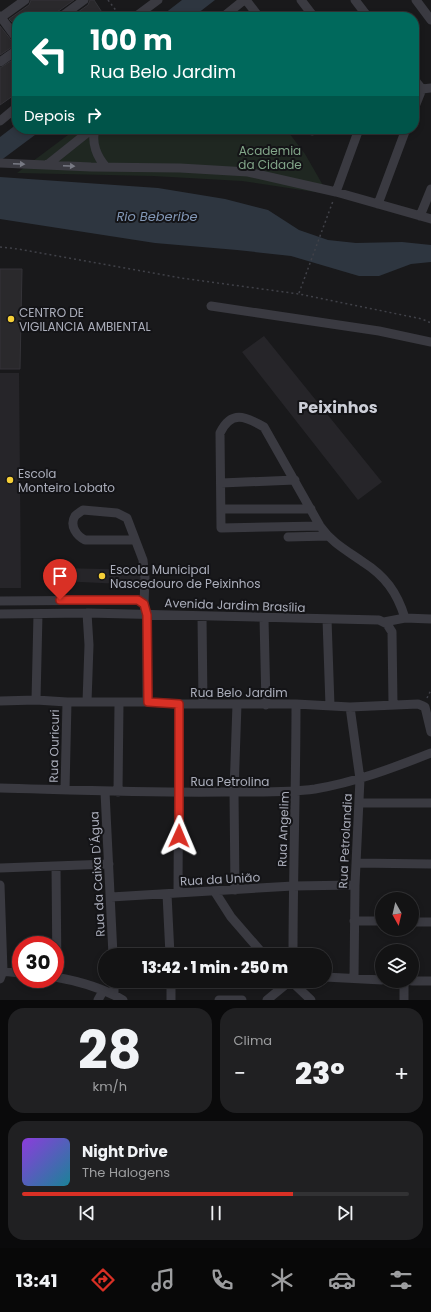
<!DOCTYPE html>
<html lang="pt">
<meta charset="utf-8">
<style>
:root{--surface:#131314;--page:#202022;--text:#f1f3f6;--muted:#9d9ea0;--line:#323234;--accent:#d93025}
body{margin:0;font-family:Poppins,sans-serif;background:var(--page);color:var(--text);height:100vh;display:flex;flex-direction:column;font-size:15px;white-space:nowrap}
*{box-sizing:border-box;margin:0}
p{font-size:13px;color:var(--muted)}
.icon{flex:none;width:22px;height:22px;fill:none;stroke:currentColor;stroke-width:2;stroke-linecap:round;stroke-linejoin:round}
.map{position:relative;height:1000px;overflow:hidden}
.details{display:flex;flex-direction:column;gap:8px;padding:8px;background:#0a0a0b;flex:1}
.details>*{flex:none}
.guide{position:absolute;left:12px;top:12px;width:407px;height:122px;border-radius:16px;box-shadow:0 2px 6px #0003,0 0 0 1px var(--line);background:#00695c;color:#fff;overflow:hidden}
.needle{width:26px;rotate:172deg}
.controls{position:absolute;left:375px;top:892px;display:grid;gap:8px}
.controls a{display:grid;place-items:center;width:44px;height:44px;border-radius:50%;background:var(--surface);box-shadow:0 2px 6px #0003,0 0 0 1px var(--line);font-size:20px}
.speed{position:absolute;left:12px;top:936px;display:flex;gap:8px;font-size:20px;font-weight:700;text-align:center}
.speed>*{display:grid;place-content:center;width:52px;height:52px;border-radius:50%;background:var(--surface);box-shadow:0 2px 6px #0003,0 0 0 1px var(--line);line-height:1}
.speed .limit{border:6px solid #d22;background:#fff;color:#111}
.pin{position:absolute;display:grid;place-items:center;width:34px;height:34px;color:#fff;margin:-41px -17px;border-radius:50% 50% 50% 0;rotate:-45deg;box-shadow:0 0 4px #0007}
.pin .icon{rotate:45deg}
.me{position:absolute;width:44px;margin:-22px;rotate:1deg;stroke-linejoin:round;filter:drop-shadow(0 0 3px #0008)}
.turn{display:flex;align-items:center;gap:14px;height:84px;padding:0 12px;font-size:18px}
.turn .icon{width:52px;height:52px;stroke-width:2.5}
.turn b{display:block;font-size:28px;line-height:34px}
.then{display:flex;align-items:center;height:38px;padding:0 12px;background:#0003;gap:8px;font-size:15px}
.big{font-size:30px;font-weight:800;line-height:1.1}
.details .widget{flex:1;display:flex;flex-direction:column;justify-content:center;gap:6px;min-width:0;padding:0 14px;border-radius:16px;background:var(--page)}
.details .dial{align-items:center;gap:0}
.dial b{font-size:52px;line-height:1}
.song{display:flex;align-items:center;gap:12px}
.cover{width:48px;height:48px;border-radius:6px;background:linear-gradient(135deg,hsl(270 70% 55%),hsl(190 70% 35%))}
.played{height:4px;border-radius:2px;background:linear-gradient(90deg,var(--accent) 70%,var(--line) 70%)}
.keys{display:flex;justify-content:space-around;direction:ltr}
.heat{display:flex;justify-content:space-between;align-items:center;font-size:22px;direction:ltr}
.details .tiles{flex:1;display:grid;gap:8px;grid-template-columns:1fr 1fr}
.widget:last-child{grid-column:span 2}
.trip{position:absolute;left:98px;top:948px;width:234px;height:40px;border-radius:20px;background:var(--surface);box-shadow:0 2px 6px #0003,0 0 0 1px var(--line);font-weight:800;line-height:40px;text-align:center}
.menu{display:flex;height:64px;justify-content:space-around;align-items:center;background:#080808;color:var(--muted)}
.menu .icon{width:28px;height:28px}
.menu .on{color:var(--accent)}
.menu b{font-size:18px;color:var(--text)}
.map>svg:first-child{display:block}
.built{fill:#262529}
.green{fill:#1f2721}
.water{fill:#2e3640}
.building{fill:#2a292c;stroke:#343338}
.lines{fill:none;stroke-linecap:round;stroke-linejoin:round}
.path{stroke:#404148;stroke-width:1.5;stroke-dasharray:2 3;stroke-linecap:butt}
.minor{stroke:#3a3a41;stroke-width:9}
.oneway{fill:#787a84}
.route-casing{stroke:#8d1f18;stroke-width:10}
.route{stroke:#d93025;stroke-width:7}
.poi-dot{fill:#f6cf37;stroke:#141417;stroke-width:1.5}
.labels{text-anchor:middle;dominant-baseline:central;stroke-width:4;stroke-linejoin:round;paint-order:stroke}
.park-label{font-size:12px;fill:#82a689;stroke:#141417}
.poi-label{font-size:12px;fill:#abaebb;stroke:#141417;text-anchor:start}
.street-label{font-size:12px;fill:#abaebb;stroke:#141417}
.water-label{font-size:13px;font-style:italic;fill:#8297b6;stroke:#141417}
.district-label{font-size:16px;font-weight:bold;fill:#ccced7;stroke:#141417}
</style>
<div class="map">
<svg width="431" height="1000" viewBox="0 0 431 1000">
<rect width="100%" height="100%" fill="#19191b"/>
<!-- built -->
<path class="built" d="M264,336L382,482L358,500L242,352Z
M0,373H19L21,588H0Z
M60,568L143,570V585L60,581Z"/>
<!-- green -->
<path class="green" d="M76,129H286L305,154L328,194L242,181L153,176L17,173Z"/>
<!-- water -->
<path class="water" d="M182,0H215L193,17H160Z
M17,124V129H43L0,161V137Z
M0,177L158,188L225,199L268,210L299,230L328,240L356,243L402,242L431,245V262L411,264L379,276H359L291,256L237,250L155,243L0,219Z"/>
<!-- building -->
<path class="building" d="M31,0H74L57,12L55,17H17V22L14,24L9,19L29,5Z
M90,0H94L105,17H71L88,5Z
M0,26L15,45L0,55Z
M17,57V93L0,105V68Z
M0,269H22L20,369H0Z"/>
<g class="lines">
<!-- path -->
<path class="path" d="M108,0L121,17
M0,247L18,249L181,278L299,294L422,319L431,323
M299,293L333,201
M427,698L431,690"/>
<!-- minor -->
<path class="minor" d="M246,0L259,17
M301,0L314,17
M355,0L368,17
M416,0L431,20
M0,16L17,39
M61,17L84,0
M135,17L158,0
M223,17L244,0
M0,18L25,0
M0,62L17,50
M414,79L422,89L414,109
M414,90L431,88
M0,121L17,107
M95,129C91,143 97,157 106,167
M312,131L313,129
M0,163L91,167L180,168L248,172L336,192L431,219
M47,165L92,129
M336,192L359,129
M378,204L406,129
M420,216L431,189
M211,306L379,331L431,342
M221,483L295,480
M221,509H311
M320,526L221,528L220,433C231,410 245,416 264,427L320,526C332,543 346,550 363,562C385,576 397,592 405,618
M288,537L328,536
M135,540H85C77,536 69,526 75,516C77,514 80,512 83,510L117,513L127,518L143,560L145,578L144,604L147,615V702
M0,601L138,600L144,604
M0,614L87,613L379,620L387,624L392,632L393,704
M202,616L203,704
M264,618L266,705
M327,619L330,706
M384,622L405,618L431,619
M36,700L38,614
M0,701L36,700L67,702H147L179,704H296L350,707L418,704L423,706L425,707L431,732
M87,702L89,645L87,613
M350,707L360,779L355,885L354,978
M0,788C75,790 150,793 224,792C255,792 285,793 315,789C356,782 393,768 431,753
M65,790L67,702
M105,792L113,955
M118,792L119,703
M359,803H431
M356,863L431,864
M56,866L57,977
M0,868L109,864
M0,885L3,971L0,979
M235,890L234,792L237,704
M215,892L231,917L264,955
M178,893L179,704
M167,894L170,955
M111,897L293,886L355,885
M354,921H382
M412,922H431
M293,955C293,871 296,788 296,704
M0,971L21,973
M55,977C78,981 103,988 123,1000
M325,977L382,980
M114,981V995
M171,981V1000
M291,981L311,1000
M412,981H431
M98,1000L103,991
M219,1000H242
M267,1000L290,981
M404,1000V981"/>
</g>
<!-- one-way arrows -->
<defs><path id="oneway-solid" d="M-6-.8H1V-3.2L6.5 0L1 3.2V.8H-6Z"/></defs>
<g class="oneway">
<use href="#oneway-solid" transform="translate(19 164) rotate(2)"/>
<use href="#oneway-solid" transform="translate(69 166) rotate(3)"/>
</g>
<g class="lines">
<!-- route casing -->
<g class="route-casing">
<path id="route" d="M60,600H138L144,604L147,615L148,702L179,704V836"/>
</g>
<!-- route -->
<use href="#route" class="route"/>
</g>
<!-- markers -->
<g class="poi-dot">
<circle cx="11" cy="319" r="4"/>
<circle cx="10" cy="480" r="4"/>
<circle cx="102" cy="576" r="4"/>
</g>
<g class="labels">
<!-- park labels -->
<g class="park-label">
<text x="270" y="150">Academia<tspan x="270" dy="14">da Cidade</tspan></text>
</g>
<!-- poi labels -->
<g class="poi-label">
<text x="19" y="312">CENTRO DE<tspan x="19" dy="14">VIGILANCIA AMBIENTAL</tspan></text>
<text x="18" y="473">Escola<tspan x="18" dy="14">Monteiro Lobato</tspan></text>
<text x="110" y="569">Escola Municipal<tspan x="110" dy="14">Nascedouro de Peixinhos</tspan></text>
</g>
<!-- street labels -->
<g class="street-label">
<text transform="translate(235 605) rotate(2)">Avenida Jardim Brasília</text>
<text x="239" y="692">Rua Belo Jardim</text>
<text transform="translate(54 746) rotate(-89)">Rua Ouricuri</text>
<text x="230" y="781">Rua Petrolina</text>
<text transform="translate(283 829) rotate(-88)">Rua Angelim</text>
<text transform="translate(345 841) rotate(-87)">Rua Petrolandia</text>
<text transform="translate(97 874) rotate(-93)">Rua da Caixa D'Água</text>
<text transform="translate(220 879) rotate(-3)">Rua da União</text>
</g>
<!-- water labels -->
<g class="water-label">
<text x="157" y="216">Rio Beberibe</text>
</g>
<!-- district labels -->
<g class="district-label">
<text x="338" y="407">Peixinhos</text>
</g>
</g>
</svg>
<div class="controls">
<a><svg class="needle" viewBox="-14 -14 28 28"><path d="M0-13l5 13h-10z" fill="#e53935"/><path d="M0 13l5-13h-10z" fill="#9d9ea0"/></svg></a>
<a><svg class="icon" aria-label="layers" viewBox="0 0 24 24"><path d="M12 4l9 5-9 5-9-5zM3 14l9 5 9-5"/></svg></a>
</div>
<div class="speed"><div class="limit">30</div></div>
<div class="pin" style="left:60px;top:600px;background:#d93025"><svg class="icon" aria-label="arrive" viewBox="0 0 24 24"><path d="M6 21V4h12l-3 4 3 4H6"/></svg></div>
<svg class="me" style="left:179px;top:836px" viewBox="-20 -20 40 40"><path d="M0-17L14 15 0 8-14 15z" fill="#d93025" stroke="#fff" stroke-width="4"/></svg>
<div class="trip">13:42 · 1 min · 250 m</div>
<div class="guide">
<div class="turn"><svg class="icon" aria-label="left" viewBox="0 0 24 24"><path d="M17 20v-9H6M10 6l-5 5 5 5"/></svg><div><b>100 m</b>Rua Belo Jardim</div></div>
<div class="then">Depois<svg class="icon" aria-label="right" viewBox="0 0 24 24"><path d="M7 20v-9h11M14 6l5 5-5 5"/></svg></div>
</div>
</div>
<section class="details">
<div class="tiles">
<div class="widget dial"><b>28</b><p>km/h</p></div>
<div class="widget"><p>Clima</p>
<div class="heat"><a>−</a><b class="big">23°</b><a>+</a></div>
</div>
<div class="widget">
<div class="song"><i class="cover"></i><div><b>Night Drive</b><p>The Halogens</p></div></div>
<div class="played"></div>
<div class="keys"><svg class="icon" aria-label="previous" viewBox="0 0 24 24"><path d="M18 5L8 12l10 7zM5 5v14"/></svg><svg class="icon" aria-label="pause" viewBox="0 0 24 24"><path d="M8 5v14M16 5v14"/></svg><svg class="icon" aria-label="next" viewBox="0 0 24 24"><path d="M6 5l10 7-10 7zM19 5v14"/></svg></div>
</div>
</div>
</section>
<nav class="menu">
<b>13:41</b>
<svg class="icon on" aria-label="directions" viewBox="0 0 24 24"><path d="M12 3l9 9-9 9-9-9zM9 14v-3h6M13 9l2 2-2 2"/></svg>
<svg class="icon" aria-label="music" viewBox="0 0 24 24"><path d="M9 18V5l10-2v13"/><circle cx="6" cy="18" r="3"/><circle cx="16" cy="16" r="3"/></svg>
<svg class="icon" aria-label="phone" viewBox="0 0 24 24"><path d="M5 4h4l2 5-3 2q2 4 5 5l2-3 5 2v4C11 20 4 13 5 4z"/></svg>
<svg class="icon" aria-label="climate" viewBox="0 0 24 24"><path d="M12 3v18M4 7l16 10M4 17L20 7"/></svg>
<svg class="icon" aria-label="car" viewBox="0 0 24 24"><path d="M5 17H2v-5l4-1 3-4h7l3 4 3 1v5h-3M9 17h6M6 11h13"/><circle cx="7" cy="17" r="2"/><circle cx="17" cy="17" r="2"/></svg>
<svg class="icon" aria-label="filters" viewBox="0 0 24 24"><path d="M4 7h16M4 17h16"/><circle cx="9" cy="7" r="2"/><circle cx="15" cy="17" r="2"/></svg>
</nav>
